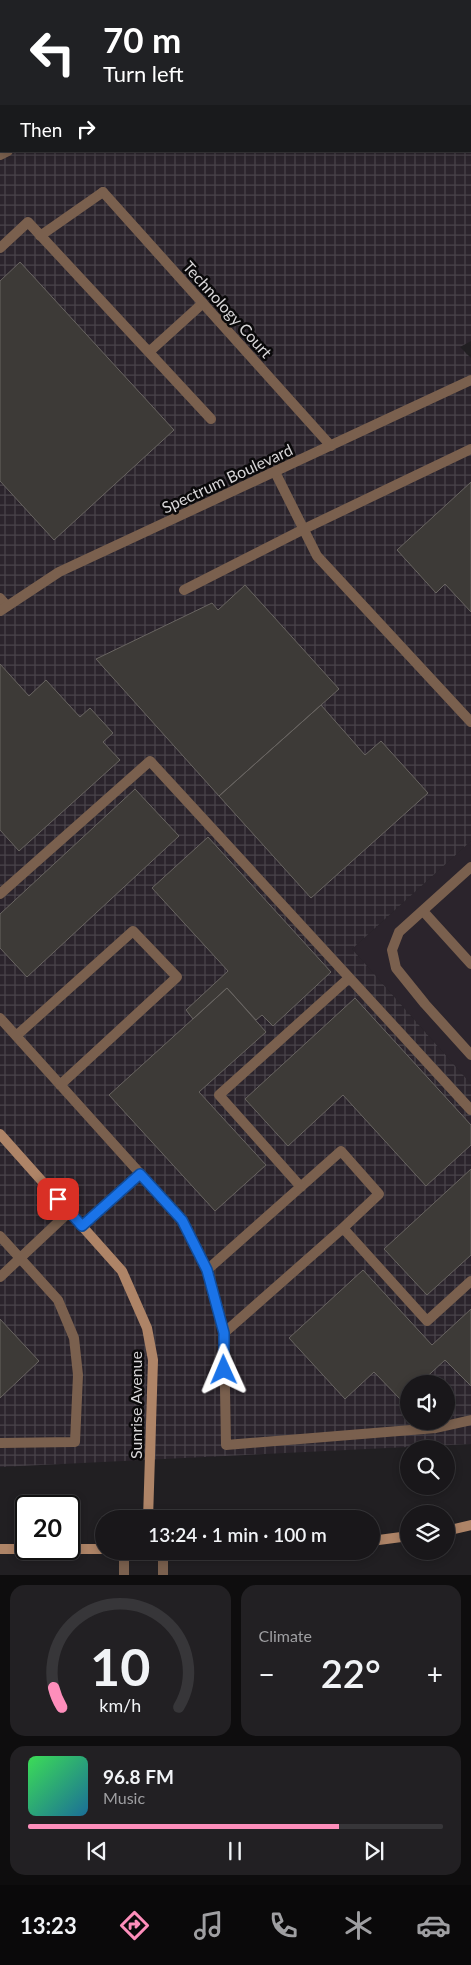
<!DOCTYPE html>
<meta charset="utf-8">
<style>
:root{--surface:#19171a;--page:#222023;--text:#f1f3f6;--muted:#9f9fa2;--line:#373639;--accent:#fe8ebb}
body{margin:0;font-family:Lato,sans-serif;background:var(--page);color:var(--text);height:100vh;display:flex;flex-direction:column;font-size:19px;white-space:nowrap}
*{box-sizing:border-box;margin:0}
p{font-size:16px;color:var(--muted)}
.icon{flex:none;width:28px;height:28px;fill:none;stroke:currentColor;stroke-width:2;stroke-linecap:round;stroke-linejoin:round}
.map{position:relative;height:1575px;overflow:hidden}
.side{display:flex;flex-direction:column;gap:10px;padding:10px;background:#0e0d0e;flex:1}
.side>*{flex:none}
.top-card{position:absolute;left:0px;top:0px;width:471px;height:152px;box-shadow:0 2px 8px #0003,0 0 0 1px var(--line);background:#202124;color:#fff;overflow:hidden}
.fabs{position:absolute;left:400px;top:1375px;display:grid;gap:10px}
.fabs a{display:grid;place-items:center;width:55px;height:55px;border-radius:50%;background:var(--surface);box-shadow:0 2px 8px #0003,0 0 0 1px var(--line);font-size:25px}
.speed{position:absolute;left:15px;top:1495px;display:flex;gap:10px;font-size:25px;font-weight:700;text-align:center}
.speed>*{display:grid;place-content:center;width:65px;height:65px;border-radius:50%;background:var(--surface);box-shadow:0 2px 8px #0003,0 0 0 1px var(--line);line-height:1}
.speed .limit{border:2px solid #111;border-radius:8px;background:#fff;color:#111}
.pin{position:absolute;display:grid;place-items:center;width:42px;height:42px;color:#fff;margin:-21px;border-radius:10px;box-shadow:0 2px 8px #0006}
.me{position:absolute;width:55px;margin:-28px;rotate:359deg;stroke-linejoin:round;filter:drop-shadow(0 0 4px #0008)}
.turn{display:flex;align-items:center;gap:18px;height:105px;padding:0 20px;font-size:22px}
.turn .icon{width:65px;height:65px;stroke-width:2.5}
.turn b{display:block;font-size:35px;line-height:42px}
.then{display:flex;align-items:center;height:48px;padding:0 20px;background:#0003;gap:10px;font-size:19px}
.big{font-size:38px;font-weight:600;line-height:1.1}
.side .tile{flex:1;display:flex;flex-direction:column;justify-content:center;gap:8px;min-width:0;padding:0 18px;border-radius:15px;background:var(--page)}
.side .dial{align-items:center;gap:0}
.dial svg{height:130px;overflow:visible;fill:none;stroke:var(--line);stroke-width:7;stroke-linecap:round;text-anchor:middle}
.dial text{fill:var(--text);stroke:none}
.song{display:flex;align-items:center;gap:15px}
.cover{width:60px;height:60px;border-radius:8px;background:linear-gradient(135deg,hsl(130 70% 55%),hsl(200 70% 35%))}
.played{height:5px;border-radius:2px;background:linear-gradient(90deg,var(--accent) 75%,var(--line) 75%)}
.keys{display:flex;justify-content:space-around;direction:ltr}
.heat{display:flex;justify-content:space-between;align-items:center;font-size:28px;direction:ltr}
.side .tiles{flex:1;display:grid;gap:10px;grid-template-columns:1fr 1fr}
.tile:last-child{grid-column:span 2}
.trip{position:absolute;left:95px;top:1510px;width:285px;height:50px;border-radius:25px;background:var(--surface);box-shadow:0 2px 8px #0003,0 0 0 1px var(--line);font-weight:600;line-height:50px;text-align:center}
.menu{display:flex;height:80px;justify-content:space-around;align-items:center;background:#0a090a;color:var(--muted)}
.menu .icon{width:35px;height:35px}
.menu .current{color:var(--accent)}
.menu b{font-size:22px;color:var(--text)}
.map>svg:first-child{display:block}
.built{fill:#2b242c}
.industrial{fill:url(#industrial-grid);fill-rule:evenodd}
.building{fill:#3d3a37;stroke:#686461}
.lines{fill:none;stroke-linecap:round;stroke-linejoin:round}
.lane{stroke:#7a604e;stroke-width:10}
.street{stroke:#7a604e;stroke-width:10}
.secondary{stroke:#ae8467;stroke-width:10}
.route-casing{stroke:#114b97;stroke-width:12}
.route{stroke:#1a73e8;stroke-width:9}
.labels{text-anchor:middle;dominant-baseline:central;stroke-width:5;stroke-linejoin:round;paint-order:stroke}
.street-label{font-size:16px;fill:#d7d5d7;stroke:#0a090a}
</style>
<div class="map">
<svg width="471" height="1575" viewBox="0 0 471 1575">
<defs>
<pattern id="industrial-grid" width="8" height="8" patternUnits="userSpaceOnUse" patternTransform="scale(1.25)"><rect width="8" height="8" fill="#2b242c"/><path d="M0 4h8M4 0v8" fill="none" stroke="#49434a"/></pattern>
</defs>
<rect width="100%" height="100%" fill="#211f22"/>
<!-- built -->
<path class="built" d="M471,841V1084L352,949Z"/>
<!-- industrial -->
<path class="industrial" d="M0,0H471V341L460,347L471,358V841L352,949L471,1084V1444L0,1467ZM1,1H470V151H1ZM409,1384H446V1421H409Z"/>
<!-- building -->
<path class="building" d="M0,0H148L1,1L0,68Z
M20,262L174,430L54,540L0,481V281Z
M471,482V612L445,584L436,593L397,550Z
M245,585L339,689L219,796L96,659L212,603L218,610Z
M0,664L29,696L46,680L80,717L90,708L113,733L103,742L120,760L19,851L0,830Z
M321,705L365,755L381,741L428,793L311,898L219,796Z
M135,789L179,836L27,977L0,948V914Z
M208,837L331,972L273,1026L262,1015L256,1020L227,988L193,1019L186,1010L228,971L152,888Z
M227,988L266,1032L199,1092L266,1165L215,1211L109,1095Z
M355,998L471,1125V1145L426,1186L343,1095L288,1146L245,1099Z
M471,1169V1255L427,1295L384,1249Z
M363,1270L432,1345L471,1309V1386L445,1360L419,1384H409V1393L401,1400L374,1372L345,1399L289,1338Z
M0,1319L39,1361L0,1398Z"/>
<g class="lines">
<!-- lane -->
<path class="lane" d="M190,1L192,0
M0,155L8,151
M40,236L103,192
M0,248L28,222L211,419
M149,352L203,303
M275,472L317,556L471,722
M184,590L304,529L471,449
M0,598L7,606
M471,867L399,932L392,950L396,968L425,1004L471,1055
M0,894L150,761L471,1110
M423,911L471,964
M0,1018L182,1220L207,1270L224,1333L226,1445L436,1428L471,1420
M16,1036L133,931L177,977L60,1085
M301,1187L219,1095L349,978
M82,1226L140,1174
M0,1236L58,1300L74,1338L78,1375L75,1442L0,1443
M207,1270L341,1151L379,1194L343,1228L427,1321L471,1281
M0,1277L69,1212
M224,1333L343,1228
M124,1551V1575
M163,1551V1575"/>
<!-- street -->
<path class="street" d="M103,192L331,446
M0,611L59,572L471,380"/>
<!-- secondary -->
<path class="secondary" d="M0,1134L122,1271L147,1328L153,1360L148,1519
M446,1531L471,1525
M371,1541L409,1536
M0,1549H104"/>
</g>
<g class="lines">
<!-- route casing -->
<g class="route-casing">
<path id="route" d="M58,1199L82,1226L140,1174L182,1220L207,1270L224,1333V1370"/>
</g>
<!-- route -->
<use href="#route" class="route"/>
</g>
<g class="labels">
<!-- street labels -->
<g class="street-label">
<text transform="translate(228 309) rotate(48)">Technology Court</text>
<text transform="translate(227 478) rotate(-25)">Spectrum Boulevard</text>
<text transform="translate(135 1405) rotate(-90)">Sunrise Avenue</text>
</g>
</g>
</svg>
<div class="fabs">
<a><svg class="icon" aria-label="sound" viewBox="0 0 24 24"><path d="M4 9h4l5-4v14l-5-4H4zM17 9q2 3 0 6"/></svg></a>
<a><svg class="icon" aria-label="search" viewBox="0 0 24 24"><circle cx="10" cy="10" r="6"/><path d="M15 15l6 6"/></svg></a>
<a><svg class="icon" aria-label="layers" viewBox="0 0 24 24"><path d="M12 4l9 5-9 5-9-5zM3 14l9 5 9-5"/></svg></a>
</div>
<div class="speed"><div class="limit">20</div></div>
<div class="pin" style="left:58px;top:1199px;background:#d93025"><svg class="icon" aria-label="arrive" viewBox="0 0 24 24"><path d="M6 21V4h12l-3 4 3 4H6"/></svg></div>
<svg class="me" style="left:224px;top:1370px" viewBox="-20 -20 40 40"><path d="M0-17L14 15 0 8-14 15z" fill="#1a73e8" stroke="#fff" stroke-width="4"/></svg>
<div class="trip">13:24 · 1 min · 100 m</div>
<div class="top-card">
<div class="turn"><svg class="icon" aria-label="left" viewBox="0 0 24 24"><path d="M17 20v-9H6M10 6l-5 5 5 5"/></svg><div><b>70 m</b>Turn left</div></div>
<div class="then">Then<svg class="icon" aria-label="right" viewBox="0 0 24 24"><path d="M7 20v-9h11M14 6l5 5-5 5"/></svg></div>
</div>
</div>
<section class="side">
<div class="tiles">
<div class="tile dial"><svg viewBox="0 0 100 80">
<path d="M14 69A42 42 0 1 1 86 69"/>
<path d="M14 69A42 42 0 0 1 9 57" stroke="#fe8ebb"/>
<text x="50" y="56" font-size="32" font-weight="700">10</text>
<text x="50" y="72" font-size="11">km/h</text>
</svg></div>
<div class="tile"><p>Climate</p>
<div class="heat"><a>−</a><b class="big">22°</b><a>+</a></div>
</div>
<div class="tile">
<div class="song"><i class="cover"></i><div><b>96.8 FM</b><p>Music</p></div></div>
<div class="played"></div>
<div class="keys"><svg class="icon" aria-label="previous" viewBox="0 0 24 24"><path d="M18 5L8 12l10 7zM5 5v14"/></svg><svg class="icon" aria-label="pause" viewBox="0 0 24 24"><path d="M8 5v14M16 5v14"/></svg><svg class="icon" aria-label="next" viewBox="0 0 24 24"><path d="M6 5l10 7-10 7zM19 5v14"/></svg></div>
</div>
</div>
</section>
<nav class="menu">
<b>13:23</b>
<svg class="icon current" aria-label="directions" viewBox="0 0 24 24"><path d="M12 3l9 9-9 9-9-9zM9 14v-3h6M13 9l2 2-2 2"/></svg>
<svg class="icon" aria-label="music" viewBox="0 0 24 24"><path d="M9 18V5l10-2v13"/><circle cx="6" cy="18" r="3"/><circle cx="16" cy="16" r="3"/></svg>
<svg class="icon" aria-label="phone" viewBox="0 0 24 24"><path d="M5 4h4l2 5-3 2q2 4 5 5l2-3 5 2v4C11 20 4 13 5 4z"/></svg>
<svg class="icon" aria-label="climate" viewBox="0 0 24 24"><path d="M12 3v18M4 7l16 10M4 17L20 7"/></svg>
<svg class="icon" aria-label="car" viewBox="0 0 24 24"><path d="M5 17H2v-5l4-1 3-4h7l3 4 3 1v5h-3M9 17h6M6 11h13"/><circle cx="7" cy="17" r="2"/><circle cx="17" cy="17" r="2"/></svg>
</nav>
